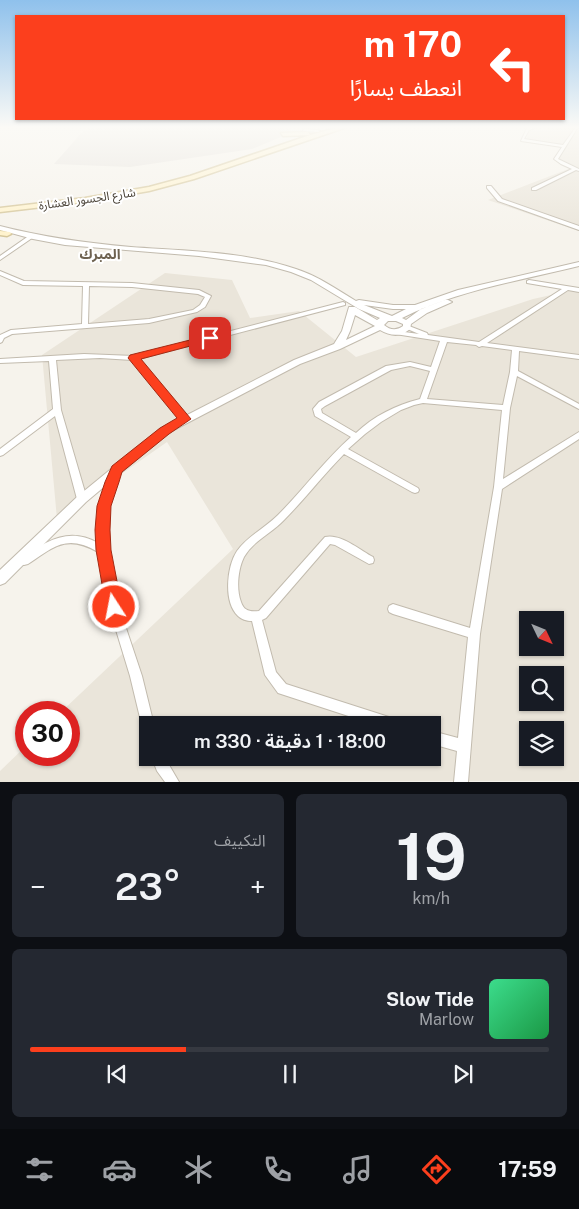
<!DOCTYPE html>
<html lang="ar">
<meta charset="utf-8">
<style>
:root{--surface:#171b24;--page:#242831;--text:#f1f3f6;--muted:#9ea1a6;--line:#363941;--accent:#fc3f1d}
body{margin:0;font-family:"Public Sans","Noto Sans Arabic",sans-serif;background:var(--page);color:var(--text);direction:rtl;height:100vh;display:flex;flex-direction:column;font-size:19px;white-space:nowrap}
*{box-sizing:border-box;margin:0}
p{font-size:16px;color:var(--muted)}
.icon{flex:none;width:28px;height:28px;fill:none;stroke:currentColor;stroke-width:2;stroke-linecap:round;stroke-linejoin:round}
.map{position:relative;height:782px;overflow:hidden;direction:ltr}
.sheet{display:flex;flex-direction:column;gap:12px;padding:12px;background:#0d0f14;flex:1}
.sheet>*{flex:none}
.banner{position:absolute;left:15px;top:15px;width:550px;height:105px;border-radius:0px;box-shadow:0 1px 4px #0004;direction:rtl;background:#fc3f1d;color:#fff;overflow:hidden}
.needle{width:32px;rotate:133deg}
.buttons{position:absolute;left:519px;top:611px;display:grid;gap:10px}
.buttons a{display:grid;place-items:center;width:45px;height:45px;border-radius:0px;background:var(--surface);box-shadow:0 1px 4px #0004;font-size:25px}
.speed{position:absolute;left:15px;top:701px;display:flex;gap:10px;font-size:25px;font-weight:700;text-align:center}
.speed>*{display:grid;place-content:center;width:65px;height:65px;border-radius:50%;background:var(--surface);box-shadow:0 1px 4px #0004;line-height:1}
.speed .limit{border:8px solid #d22;background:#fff;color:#111}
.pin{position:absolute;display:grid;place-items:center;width:42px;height:42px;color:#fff;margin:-21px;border-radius:10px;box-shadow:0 2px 8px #0006}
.me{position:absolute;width:55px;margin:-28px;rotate:349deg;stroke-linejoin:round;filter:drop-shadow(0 0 4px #0008)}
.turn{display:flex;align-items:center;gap:18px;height:105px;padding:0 20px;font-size:22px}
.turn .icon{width:65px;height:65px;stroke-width:2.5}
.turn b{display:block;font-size:35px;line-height:42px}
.big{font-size:38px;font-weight:600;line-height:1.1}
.sheet .widget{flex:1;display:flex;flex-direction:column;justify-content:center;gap:8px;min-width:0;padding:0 18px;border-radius:8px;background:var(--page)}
.sheet .dial{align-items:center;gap:0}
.dial b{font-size:65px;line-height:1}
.song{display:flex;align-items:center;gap:15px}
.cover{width:60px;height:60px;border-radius:8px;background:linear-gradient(135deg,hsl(150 70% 55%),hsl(140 70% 35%))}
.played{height:5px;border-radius:2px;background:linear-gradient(90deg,var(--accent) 30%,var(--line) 30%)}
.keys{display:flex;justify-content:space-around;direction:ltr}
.heat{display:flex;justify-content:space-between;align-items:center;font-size:28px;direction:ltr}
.sheet .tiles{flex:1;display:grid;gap:12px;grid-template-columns:1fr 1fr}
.widget:last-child{grid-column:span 2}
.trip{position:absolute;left:139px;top:716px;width:302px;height:50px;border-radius:0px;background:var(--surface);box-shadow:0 1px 4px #0004;font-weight:600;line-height:50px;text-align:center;direction:rtl}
.tabs{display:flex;height:80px;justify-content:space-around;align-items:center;background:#090b0e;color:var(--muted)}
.tabs .icon{width:35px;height:35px}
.tabs .selected{color:var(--accent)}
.tabs b{font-size:22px;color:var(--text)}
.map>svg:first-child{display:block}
.residential{fill:#eae5da;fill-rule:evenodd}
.industrial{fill:#e6e2dd}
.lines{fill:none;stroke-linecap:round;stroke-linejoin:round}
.minor-casing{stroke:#c2bbae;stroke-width:2}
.tertiary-casing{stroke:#c2bbae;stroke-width:2}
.secondary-casing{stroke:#d6c79b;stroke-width:3}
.minor{fill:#fff;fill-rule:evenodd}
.tertiary{fill:#fff;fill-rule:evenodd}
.secondary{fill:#fff3cd;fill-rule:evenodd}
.route{fill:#fc3f1d;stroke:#a42913}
.labels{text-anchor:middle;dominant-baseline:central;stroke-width:4;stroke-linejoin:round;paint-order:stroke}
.far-street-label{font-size:12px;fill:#4b4439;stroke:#fff}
.far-neighbourhood-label{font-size:14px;font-weight:bold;fill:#6e6250;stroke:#fff}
</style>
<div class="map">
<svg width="579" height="782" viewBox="0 0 579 782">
<rect width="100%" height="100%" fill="#f6f3ec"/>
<!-- residential -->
<path class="residential" d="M551,127H579V231L488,200L571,168L558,158L561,145L526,141L529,130L549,131Z
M165,273L232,280L250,318L299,311L356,357L533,299L579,289V781L0,782V771L26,746V755H69V712H61L233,549L167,442L57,519L42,355ZM528,620H555V648H528ZM528,675H555V702H528ZM148,725H432V758H148ZM528,730H555V758H528Z"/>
<!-- industrial -->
<path class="industrial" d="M104,127H284L295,131L252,149L130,167L54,164L84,130Z"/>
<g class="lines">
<!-- minor casing -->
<g class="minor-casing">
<path id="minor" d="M533,127H537L529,130L524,139L563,145L576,127H578L558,159L579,169V171L576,170L536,190H532V188L572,169L561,164L554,159L562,147L521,141L527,128Z
M304,129L318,130L320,131L318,132L303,131Z
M487,186H491L502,199L579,226V230L498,201L487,188Z
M30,235L35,236L0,260V256Z
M0,271L24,281L132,283L199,290L211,296L205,307L197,312L149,323L12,334L4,338L2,342L0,343V335L11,330L82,324L83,286L23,285L0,275ZM89,286L132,287L198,294L205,297L200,305L193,310L149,319L88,324Z
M529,280L579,288V292L568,290L487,343L579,355V359L519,351L518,371L579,404V409L517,376L510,408L503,479L579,432V439L502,489L480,634L468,782H454L457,751L432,744V731L458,738L468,637L393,614L389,612L388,609L389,606L393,604L470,628L494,487L502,410L423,403L414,405L401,410L381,422L365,434L348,449L418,488L419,490L418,492L415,493L412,492L344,454C323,475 305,499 284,520C272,533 253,541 244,557C238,569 236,589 241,602C244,611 250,612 259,611L325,537C340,533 360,550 373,557L374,560L373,563L369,564L335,545L330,544L266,618L262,620L276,672L286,684L395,719L399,721L401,725H376L278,693L265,675L252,621C247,621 241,619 238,616C223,602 227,566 237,551C248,536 265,528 278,515C303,490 324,461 351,437L315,416L313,409L319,402L386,366L410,362L431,367L440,341L395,334L394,333L395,332L397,331L419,334L405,328L404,327L405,326H409L427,333L428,335L479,342L562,289L527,283V281ZM447,342L476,345L479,347L482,346L512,350L510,372L503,405L427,399ZM410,366L430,371L420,399C396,405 374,416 356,433L322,413L321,409L325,406L391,370Z
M343,302L345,303V305L139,359L188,417L189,419L188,421H182L132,360L100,358L56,360L61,410L87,499L85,501L82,502L79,501L77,499L55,416L3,455L0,456V449L53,409L49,361L0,363V359L84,354L134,356Z
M116,468L119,469L120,471L109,506L108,550L119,607L142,676L154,725H148V732L144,730L142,726L130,676L109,607L98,552C67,534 55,546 28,564L24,565L20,564L19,561L20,558C46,542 68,526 98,543L99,506L112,471L113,469Z
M152,758H165L179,782H165L157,771Z"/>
</g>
<!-- tertiary casing -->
<g class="tertiary-casing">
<path id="tertiary" d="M0,226C43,237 86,243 131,247C185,251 243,251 296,269C318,276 336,289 356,301L359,300L393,305H415L458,290L579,262V266C519,281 458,290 402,318L406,320L421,309L445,300H448L452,302L427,313L411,324L410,329C401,337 390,336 380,330L340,349L300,364L168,433L86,502L5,583L0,585V570L78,496L160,429L294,360L334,344L342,331L349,307H355L377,320L380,318L359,309L311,280L291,272L266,265L199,256L65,245L33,239L0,230ZM364,305L393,309H406L392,316ZM355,315L375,326L346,340L350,331ZM388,321H396L403,324V326C396,331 390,330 384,325Z"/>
</g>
<!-- secondary casing -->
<g class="secondary-casing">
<path id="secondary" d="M340,127H347L194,179L149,191L85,202L0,212V208L85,198L149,187L190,176L310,135L283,136L281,133L308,132L310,135Z
M0,231L10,232L11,234L7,236L0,235Z"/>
</g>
<!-- minor -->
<use href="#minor" class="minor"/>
<!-- tertiary -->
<use href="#tertiary" class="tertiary"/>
<!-- secondary -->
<use href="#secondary" class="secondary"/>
</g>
<!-- sky -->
<linearGradient id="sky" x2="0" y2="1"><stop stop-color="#8fc1ec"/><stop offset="0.54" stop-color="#fbfaf6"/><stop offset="1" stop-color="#fbfaf6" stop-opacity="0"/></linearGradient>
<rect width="579" height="236" fill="url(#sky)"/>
<!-- route -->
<path class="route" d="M210,335L215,338L213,340L141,359L191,419L169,434L122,472L119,482L111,506L110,530L111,550L122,607L120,612L114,614L108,612L106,607L96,550L95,530L97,506L105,482L112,466L160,428L177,418L128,358L130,355Z"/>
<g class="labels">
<!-- far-street labels -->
<g class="far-street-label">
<text transform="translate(87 199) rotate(-8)">شارع الجسور العشارة</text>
</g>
<!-- far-neighbourhood labels -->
<g class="far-neighbourhood-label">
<text x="100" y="254">المبرك</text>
</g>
</g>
</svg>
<div class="buttons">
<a><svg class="needle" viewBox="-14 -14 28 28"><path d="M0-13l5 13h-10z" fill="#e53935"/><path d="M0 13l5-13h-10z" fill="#9ea1a6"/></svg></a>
<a><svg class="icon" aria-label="search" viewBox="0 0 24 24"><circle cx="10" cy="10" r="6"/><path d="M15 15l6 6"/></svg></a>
<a><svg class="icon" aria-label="layers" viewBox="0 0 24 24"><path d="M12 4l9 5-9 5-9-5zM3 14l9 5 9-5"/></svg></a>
</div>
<div class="speed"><div class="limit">30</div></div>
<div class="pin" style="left:210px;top:338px;background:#d93025"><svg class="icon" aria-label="arrive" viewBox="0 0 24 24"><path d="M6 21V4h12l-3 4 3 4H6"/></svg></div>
<svg class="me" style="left:114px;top:607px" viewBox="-20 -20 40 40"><circle r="17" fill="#fc3f1d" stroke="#fff" stroke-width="3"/><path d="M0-11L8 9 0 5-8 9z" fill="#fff"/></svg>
<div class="trip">18:00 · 1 دقيقة · 330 m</div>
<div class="banner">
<div class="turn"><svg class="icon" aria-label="left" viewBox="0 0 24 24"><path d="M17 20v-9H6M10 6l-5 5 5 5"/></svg><div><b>170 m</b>انعطف يسارًا</div></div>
</div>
</div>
<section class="sheet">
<div class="tiles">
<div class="widget dial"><b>19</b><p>km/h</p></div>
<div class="widget"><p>التكييف</p>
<div class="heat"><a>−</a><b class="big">23°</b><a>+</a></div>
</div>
<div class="widget">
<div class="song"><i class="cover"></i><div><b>Slow Tide</b><p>Marlow</p></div></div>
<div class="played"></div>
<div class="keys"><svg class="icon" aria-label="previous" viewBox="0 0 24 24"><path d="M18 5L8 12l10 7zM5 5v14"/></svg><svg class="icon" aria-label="pause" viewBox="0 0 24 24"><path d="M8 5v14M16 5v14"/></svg><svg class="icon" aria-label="next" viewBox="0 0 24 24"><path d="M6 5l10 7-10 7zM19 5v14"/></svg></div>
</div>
</div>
</section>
<nav class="tabs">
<b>17:59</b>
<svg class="icon selected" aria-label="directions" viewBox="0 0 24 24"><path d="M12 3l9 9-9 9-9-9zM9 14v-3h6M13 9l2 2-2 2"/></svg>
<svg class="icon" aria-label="music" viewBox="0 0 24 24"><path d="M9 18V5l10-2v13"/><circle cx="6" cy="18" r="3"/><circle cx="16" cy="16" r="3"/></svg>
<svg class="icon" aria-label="phone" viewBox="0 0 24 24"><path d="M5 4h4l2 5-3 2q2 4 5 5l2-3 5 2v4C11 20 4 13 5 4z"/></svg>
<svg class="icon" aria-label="climate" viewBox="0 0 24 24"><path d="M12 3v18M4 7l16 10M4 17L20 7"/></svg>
<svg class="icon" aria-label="car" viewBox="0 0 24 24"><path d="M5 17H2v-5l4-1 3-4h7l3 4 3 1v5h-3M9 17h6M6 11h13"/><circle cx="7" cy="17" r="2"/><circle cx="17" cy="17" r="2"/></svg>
<svg class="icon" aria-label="filters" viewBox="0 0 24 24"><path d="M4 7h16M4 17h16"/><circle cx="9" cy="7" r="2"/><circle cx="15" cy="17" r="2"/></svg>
</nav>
